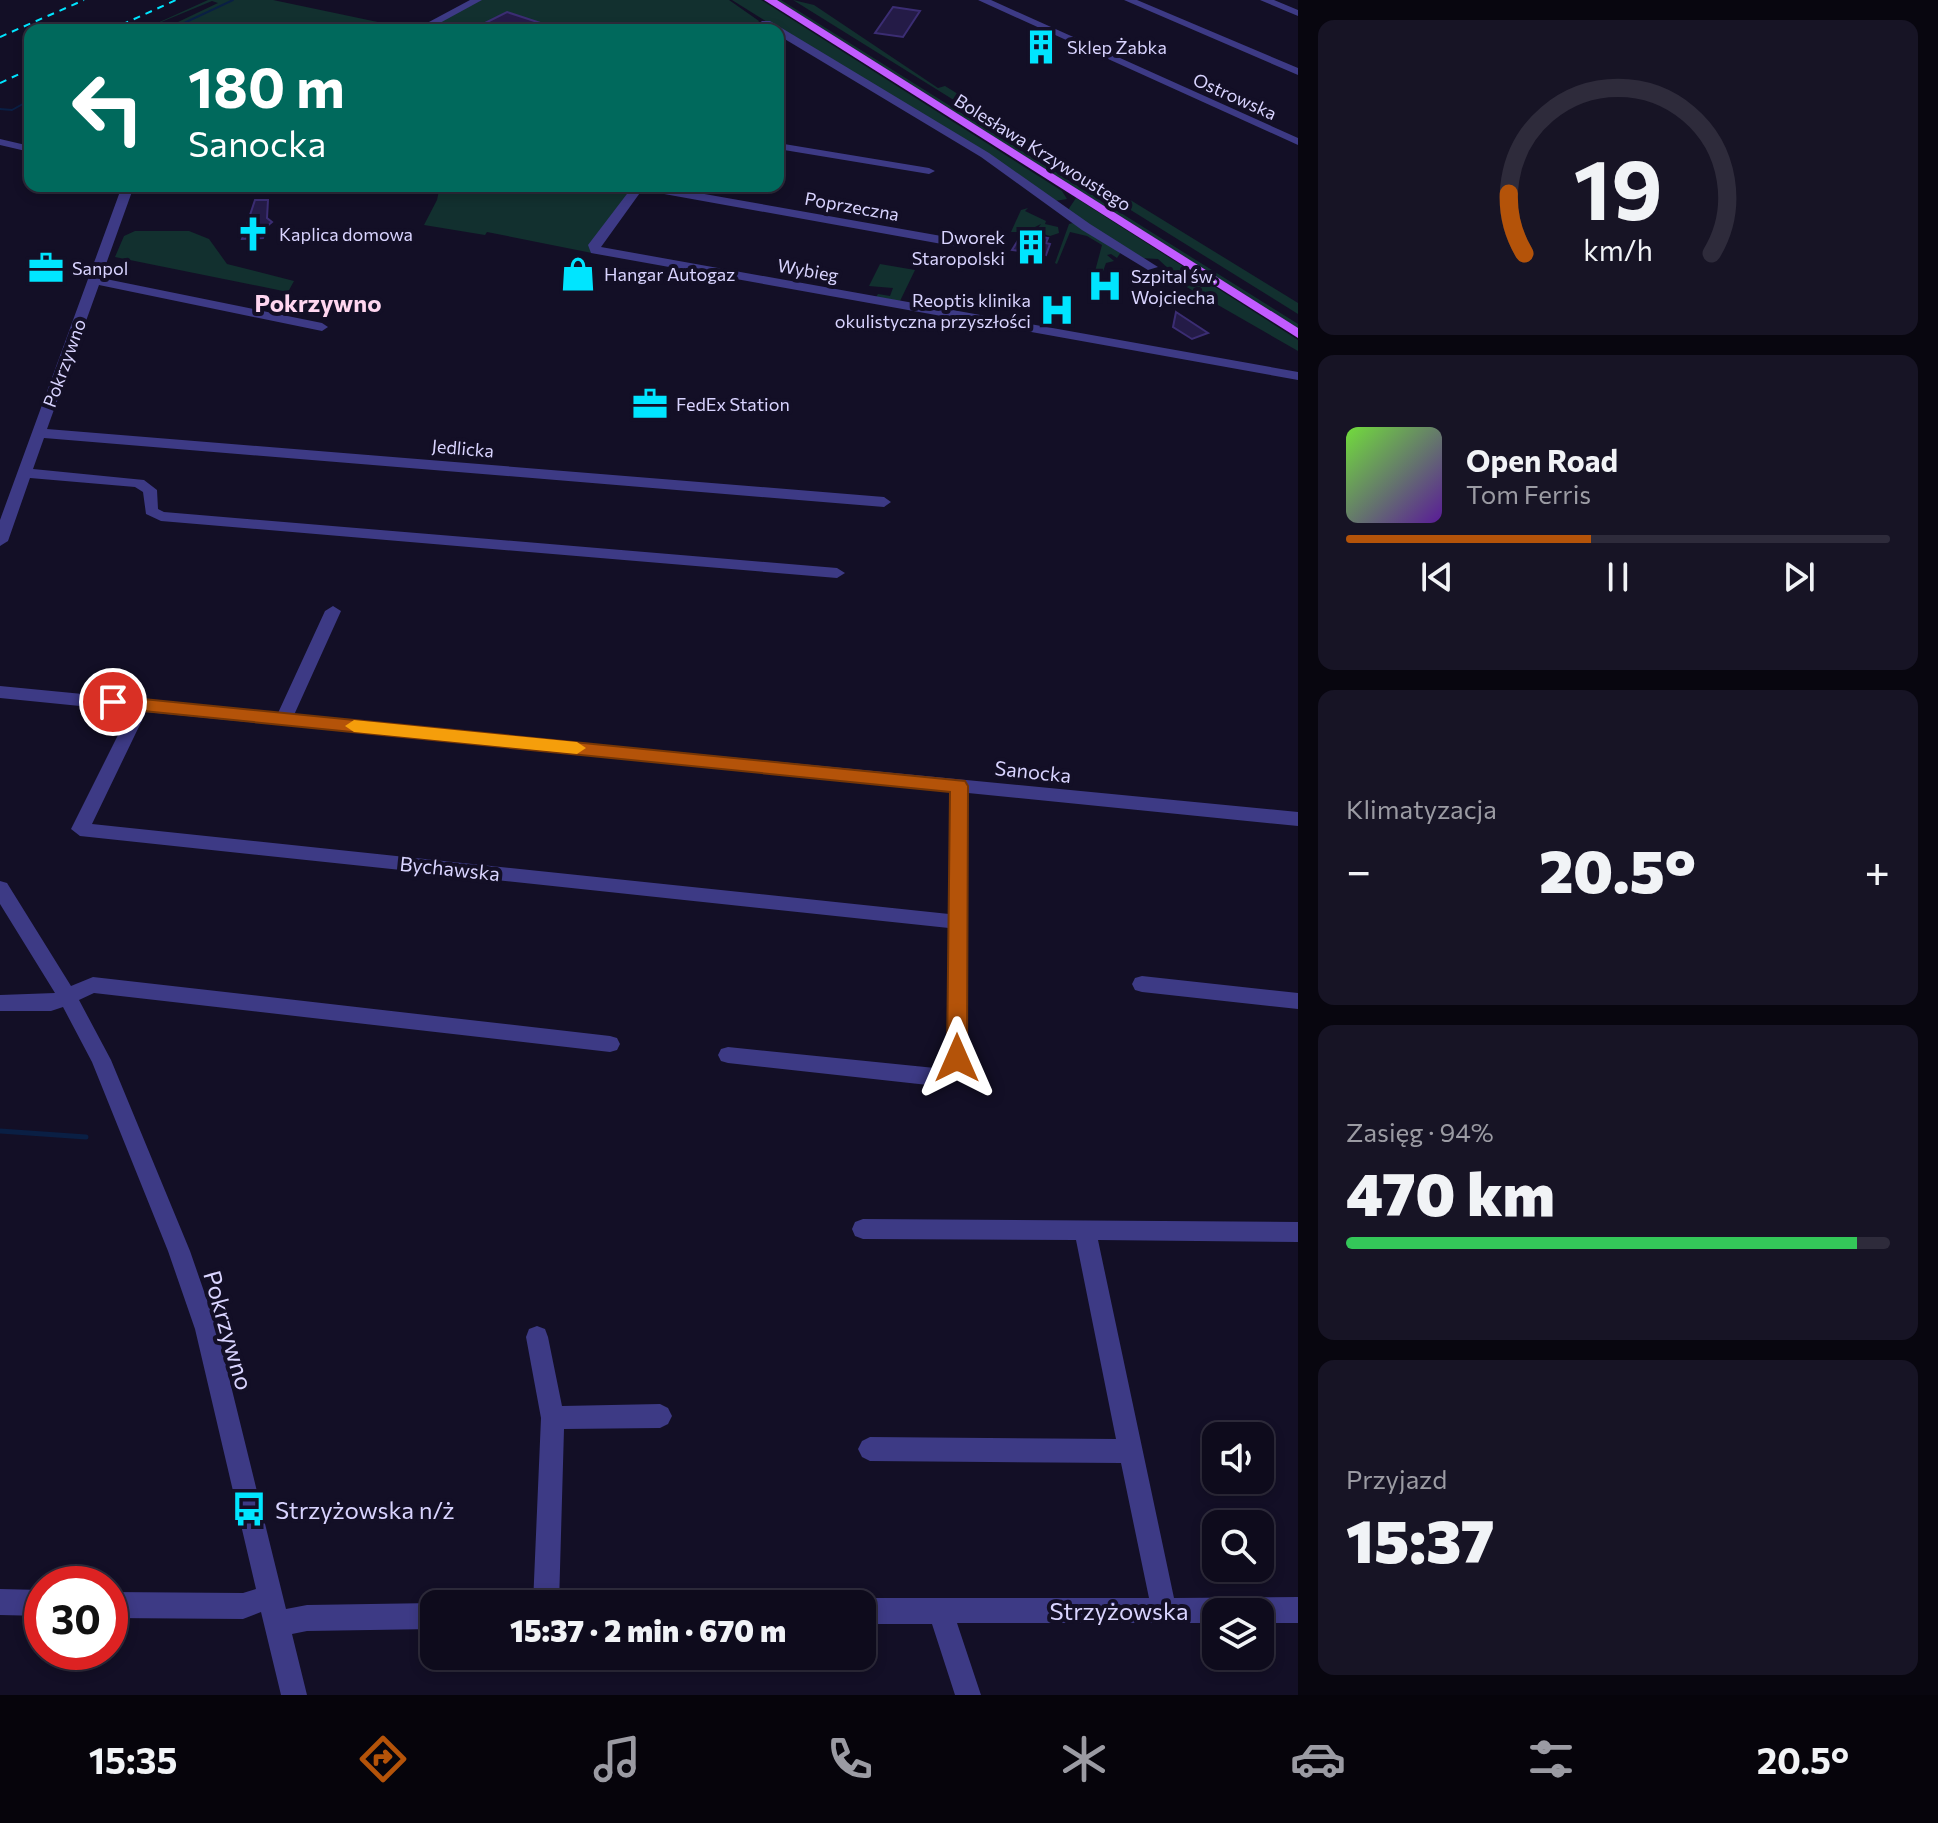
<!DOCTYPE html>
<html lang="pl">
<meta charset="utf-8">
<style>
:root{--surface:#0e0b1c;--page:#171425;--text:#f1f3f6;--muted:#9b9ba3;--line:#2e2b3b;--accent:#b45309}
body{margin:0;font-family:Commissioner,sans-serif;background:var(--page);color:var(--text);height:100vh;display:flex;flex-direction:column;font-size:30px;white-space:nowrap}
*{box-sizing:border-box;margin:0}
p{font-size:26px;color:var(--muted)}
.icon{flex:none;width:44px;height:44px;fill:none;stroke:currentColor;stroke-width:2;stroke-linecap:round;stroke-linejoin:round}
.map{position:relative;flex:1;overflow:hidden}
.side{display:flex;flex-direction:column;gap:20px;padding:20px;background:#08060f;width:640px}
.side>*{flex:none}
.hud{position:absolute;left:24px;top:24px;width:760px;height:168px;border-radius:16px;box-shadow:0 4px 12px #0003,0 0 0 2px var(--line);background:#00695c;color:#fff;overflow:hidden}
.fabs{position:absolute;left:1202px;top:1422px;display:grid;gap:16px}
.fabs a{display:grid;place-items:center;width:72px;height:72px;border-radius:16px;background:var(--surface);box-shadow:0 4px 12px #0003,0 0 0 2px var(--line);font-size:40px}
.speed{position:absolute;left:24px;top:1566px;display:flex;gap:16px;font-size:40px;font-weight:700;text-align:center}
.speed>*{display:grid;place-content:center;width:104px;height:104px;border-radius:50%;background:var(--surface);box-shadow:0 4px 12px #0003,0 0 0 2px var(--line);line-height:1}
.speed .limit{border:12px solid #d22;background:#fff;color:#111}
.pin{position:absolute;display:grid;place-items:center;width:68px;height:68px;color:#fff;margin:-34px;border:4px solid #fff;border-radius:50%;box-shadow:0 2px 8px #0007}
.me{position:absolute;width:88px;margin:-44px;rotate:0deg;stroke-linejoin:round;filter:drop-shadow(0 0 6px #0008)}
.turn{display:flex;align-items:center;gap:28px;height:168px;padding:0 32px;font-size:36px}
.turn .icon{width:104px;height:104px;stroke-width:2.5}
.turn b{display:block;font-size:56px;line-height:68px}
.big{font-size:60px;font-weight:800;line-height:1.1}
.side .tile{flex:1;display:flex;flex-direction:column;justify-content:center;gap:12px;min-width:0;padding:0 28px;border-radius:16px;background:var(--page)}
.side .dial{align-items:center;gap:0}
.dial svg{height:208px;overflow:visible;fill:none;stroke:var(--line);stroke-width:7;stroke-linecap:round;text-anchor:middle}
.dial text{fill:var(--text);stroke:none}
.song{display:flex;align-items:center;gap:24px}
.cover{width:96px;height:96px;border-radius:12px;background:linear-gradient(135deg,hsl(100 70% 55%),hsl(270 70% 35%))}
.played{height:8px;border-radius:4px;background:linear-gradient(90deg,var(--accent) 45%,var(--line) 45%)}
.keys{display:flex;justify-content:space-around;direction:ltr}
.heat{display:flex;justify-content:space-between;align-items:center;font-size:44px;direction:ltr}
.charge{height:12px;border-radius:6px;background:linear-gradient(90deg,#34c759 94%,var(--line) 0)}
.trip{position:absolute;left:420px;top:1590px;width:456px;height:80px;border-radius:16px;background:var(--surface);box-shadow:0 4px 12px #0003,0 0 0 2px var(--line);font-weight:800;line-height:80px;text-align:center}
.tab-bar{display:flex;height:128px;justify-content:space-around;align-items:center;background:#06040b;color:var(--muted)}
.tab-bar .icon{width:56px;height:56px}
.tab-bar .active{color:var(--accent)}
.tab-bar b{font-size:36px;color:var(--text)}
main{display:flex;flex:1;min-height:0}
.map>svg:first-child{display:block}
.green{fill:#12302f}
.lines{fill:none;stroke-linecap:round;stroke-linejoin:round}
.stream-far1{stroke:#0a1f44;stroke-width:2}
.stream{stroke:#0a1f44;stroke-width:5}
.building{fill:#241b47;stroke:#3b2d73;stroke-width:2}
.minor{fill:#3d3a85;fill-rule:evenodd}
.major{fill:#c25bff;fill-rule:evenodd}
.rail{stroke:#00e5ff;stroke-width:2;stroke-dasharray:7 6;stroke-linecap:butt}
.route{fill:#b45309;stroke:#753606;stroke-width:2}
.slow{fill:#f59e0b}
.labels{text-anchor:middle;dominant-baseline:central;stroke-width:8;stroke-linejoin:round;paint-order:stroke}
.far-poi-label{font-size:18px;fill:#d9d4ff;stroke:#130f26;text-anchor:start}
.far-street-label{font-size:18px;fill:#d9d4ff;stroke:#130f26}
.street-label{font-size:20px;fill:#d9d4ff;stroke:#130f26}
.far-district-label{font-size:24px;font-weight:bold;fill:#ffd6f0;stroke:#130f26}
.near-street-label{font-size:24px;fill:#d9d4ff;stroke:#130f26}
.near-poi-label{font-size:24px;fill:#d9d4ff;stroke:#130f26;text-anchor:start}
</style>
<main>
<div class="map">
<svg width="1298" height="1695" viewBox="0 0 1298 1695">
<rect width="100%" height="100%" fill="#130f26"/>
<!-- green -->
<path class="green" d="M208,0H273L411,29L177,30L187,25L178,22L218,3L212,1L142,30Z
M481,0H729L759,21L754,30H423Z
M732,0H761L774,8L1062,191L1067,199L1055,201Z
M773,0H781L1298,324V330Z
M793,0L814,5L938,88L945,86L1298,303V314Z
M440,186H628L632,190L592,253L487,232L485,235L424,225L437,200Z
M1076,198L1298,340V351L1164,274L1171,271L1158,259L1140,258L1068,210Z
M1028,208L1025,211L1046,221L1045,224L1058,227L1059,233L1050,236L1040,233L1037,229L1041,224L1025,232H1011L1021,210Z
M1073,223L1121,252L1117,258L1111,254L1107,255L1114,261L1106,263L1101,277L1094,275L1102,245L1087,236L1070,232L1057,264L1055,263L1069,224Z
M135,231H189L209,239L227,264L294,281L288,292L115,257L124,236Z
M880,264L915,270L900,301L876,297L878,294L890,296L893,288L869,286Z"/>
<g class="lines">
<!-- stream-far1 -->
<path class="stream-far1" d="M184,23L233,0
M0,109L12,110L30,100"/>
<!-- stream -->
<path class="stream" d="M0,1131L86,1137"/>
</g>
<!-- building -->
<path class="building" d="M893,7L920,11L903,37L875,33Z
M507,12L556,28L555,30H471Z
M255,200H268L267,218L272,222L266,227L263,238L242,239Z
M1022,234L1048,238L1046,243L1050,244L1046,255L1037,253L1034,261L1019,258L1021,251L1012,250Z
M1176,312L1208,333L1192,339L1173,327Z"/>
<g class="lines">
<!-- minor -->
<path class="minor" d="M470,0H482L427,30H414Z
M978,0H991L1298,138V145Z
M1124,0H1137L1298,68V75Z
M1260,0H1274L1298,10V16Z
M762,21H770L989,153L1090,224L1158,267L1148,270L1082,230L981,157L778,35V30L766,27L751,30Z
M0,139L30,146V152L0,145Z
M778,143L929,168L935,171L929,174L778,149Z
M122,186H134L101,278L322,323L328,327L322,331L99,285L47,429L884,497L891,502L884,507L44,438L33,469L144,480L157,490L158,509L164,512L837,568L845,573L837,578L161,521L146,514L143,492L135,487L30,478L8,541L0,546V520Z
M633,186H659L964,240L970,244L964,248L642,190L601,247L1298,372V380L591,253L588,245Z
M333,606L341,611L294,715L1298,812V826L968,793L967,1058L956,1077L937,1086L728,1063L721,1061L718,1055L721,1049L728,1047L935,1068L942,1065L947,1057L949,928L80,836L71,829L130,711L0,698V686L278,713L325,611ZM146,712L950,791L949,914L92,824Z
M0,881L7,883L71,986L93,977L610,1036L617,1038L620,1044L617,1050L610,1052L94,993L79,1000L111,1060L190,1251L217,1329L286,1609L307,1605L434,1603L436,1604L434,1629L307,1631L292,1634L307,1695H281L261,1612L243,1619L110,1618V1592L243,1593L256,1589L195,1329L168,1251L92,1062L63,1007L51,1011H0V995L55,993L0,904Z
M1142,976L1298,993V1009L1142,992L1135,990L1132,984L1135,978Z
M863,1219L1298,1222V1242L1098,1240L1174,1598L1298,1597V1623H1260V1612H1216V1623H957L981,1695H955L932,1624H862V1604H852L862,1598H1149L1121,1463L870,1461L862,1457L858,1449L862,1441L870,1437L1116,1439L1076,1240L863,1239L855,1236L852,1229L855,1222Z
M537,1326L545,1329L548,1337L562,1406L660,1404L668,1408L672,1416L668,1424L660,1428L564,1429L559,1604H533L541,1418L526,1337L529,1329Z
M0,1589L42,1590V1616L0,1615Z"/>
<!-- major -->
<path class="major" d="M764,0H777L1298,328V338Z"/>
<!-- rail -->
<path class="rail" d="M110,30L176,0
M0,37L84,0
M0,83L30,69"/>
</g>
<!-- route -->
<path class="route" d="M113,696L965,781L968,786L967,1058L964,1064L957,1067L950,1064L947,1058L950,792L113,708L105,702Z"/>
<!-- slow -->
<path class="slow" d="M354,720L577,742L586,748L577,754L354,732L345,726Z"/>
<!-- icons -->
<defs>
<g id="building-bare" transform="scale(2.76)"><path d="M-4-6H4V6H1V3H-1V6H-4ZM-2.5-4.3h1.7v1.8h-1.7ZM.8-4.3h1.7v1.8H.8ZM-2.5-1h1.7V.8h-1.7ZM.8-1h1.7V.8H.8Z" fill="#00e5ff" stroke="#130f26" stroke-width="2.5" paint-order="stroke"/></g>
<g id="church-bare" transform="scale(2.76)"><path d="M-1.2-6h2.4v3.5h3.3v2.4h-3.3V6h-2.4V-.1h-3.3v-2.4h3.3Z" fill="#00e5ff" stroke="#130f26" stroke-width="2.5" paint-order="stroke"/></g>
<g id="office-bare" transform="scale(2.76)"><path d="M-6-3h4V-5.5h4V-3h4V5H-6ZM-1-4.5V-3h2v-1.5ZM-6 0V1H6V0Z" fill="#00e5ff" stroke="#130f26" stroke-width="2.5" paint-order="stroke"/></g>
<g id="shop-bare" transform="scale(2.76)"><path d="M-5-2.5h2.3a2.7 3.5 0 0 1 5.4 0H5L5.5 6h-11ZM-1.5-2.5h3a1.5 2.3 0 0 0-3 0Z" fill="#00e5ff" stroke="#130f26" stroke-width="2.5" paint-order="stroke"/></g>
<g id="hospital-bare" transform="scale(2.76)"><path d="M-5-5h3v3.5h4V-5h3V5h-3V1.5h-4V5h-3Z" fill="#00e5ff" stroke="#130f26" stroke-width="2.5" paint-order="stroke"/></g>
<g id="bus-bare" transform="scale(2.76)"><path d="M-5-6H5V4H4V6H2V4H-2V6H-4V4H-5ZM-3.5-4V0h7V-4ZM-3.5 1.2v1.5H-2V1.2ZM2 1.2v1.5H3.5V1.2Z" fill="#00e5ff" stroke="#130f26" stroke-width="2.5" paint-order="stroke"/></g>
</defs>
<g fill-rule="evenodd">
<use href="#building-bare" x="1041" y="47"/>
<use href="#church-bare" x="253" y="234"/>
<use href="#building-bare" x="1031" y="247"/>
<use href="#office-bare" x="46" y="268"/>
<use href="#shop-bare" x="578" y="274"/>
<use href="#hospital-bare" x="1105" y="286"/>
<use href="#hospital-bare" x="1057" y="310"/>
<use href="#office-bare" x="650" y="404"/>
<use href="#bus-bare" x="249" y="1509"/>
</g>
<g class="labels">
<!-- far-poi labels -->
<g class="far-poi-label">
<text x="1067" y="47">Sklep Żabka</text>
<text x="279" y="234">Kaplica domowa</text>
<text x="1005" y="237" text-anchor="end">Dworek<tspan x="1005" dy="21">Staropolski</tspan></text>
<text x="72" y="268">Sanpol</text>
<text x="604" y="274">Hangar Autogaz</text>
<text x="1131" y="276">Szpital św.<tspan x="1131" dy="21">Wojciecha</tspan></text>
<text x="1031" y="300" text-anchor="end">Reoptis klinika<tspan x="1031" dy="21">okulistyczna przyszłości</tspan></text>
<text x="676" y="404">FedEx Station</text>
</g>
<!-- far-street labels -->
<g class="far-street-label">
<text transform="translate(1235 96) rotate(24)">Ostrowska</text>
<text transform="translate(1043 152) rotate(32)">Bolesława Krzywoustego</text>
<text transform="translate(852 206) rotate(10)">Poprzeczna</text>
<text transform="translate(808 270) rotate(10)">Wybieg</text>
<text transform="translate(64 363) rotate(-70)">Pokrzywno</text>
<text transform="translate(463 448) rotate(5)">Jedlicka</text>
</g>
<!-- street labels -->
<g class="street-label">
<text transform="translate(1033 771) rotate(6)">Sanocka</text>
<text transform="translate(450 868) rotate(6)">Bychawska</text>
</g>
<!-- far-district labels -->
<g class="far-district-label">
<text x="318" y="302">Pokrzywno</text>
</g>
<!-- near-street labels -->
<g class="near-street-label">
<text transform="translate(229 1330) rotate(74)">Pokrzywno</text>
<text x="1119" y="1610">Strzyżowska</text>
</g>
<!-- near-poi labels -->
<g class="near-poi-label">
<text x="275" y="1509">Strzyżowska n/ż</text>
</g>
</g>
</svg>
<div class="fabs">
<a><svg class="icon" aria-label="sound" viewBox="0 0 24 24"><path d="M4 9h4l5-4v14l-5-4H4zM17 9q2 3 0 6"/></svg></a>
<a><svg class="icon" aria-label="search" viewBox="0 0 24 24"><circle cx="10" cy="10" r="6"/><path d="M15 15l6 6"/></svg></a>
<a><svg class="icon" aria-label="layers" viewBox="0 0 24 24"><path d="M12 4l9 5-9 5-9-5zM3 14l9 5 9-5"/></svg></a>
</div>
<div class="speed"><div class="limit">30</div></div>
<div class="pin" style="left:113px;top:702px;background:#d93025"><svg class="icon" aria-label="arrive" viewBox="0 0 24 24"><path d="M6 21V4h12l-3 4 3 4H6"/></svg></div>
<svg class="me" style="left:957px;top:1058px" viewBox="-20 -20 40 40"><path d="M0-17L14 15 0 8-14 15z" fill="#b45309" stroke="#fff" stroke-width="4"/></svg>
<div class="trip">15:37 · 2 min · 670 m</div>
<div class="hud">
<div class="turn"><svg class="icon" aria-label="left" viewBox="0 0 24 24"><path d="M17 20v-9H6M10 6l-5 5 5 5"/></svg><div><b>180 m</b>Sanocka</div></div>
</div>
</div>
<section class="side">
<div class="tile dial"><svg viewBox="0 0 100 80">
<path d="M14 69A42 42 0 1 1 86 69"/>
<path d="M14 69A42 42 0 0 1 8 46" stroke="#b45309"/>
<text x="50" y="56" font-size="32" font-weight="700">19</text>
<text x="50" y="72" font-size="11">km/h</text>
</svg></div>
<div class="tile">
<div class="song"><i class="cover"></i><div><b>Open Road</b><p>Tom Ferris</p></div></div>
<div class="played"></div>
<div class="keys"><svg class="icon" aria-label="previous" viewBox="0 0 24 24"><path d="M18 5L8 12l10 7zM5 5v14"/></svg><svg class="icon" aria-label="pause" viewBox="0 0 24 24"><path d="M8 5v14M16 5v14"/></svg><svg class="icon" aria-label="next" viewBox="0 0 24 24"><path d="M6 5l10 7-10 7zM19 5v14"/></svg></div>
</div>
<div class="tile"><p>Klimatyzacja</p>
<div class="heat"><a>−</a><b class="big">20.5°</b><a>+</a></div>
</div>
<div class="tile"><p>Zasięg · 94%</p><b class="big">470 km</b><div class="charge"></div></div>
<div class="tile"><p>Przyjazd</p><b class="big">15:37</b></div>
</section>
</main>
<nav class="tab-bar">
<b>15:35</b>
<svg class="icon active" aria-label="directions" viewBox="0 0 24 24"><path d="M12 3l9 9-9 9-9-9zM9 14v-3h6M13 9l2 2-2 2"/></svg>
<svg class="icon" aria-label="music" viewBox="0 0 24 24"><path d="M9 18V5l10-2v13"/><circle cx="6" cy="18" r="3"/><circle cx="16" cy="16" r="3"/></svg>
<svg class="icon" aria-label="phone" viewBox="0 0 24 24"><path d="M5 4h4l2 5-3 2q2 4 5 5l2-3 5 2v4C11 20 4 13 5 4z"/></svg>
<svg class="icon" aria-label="climate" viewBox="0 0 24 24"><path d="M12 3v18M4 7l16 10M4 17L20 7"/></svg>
<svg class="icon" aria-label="car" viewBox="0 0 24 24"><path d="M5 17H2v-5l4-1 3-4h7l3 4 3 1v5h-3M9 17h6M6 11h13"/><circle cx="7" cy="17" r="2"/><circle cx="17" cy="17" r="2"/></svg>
<svg class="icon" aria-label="filters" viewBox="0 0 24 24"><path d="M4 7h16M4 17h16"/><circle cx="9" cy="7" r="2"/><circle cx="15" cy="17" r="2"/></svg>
<b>20.5°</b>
</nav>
